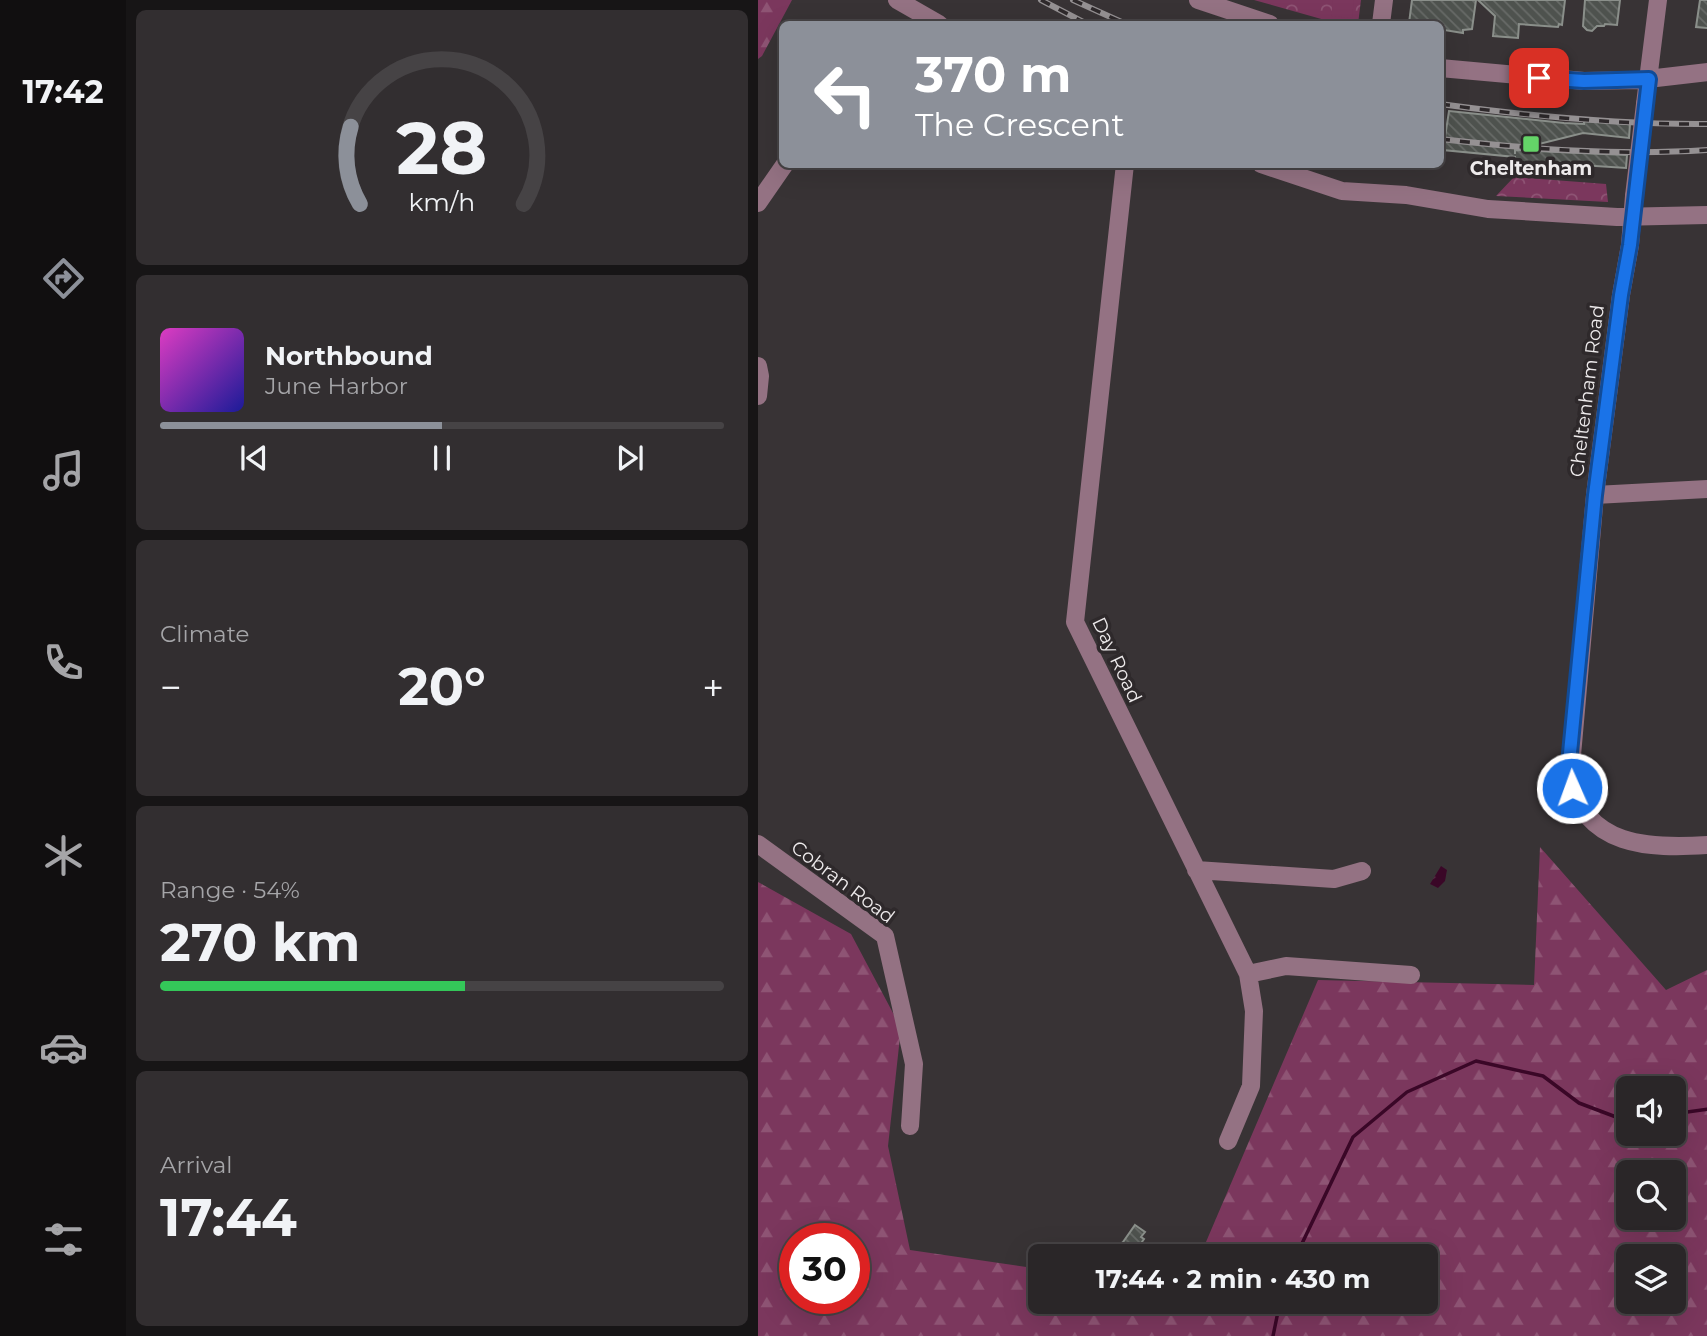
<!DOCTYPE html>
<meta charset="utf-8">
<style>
:root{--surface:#2a2628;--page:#322e30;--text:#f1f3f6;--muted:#a5a5a8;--line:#464345;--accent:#8c9099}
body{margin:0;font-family:Montserrat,sans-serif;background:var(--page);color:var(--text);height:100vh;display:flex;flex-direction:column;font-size:26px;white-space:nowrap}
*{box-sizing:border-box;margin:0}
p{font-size:23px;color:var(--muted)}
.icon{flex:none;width:38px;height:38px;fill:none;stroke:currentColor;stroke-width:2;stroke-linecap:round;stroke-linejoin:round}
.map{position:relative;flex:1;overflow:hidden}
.details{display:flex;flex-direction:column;gap:10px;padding:10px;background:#171516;width:632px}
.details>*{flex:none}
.guide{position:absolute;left:21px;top:21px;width:665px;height:147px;border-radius:10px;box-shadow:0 7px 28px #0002,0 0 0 2px var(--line);background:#8c9099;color:#fff;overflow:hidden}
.buttons{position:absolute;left:858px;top:1076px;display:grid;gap:14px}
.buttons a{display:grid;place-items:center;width:70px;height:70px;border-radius:10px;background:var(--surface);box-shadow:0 7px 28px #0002,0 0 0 2px var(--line);font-size:35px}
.speed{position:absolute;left:21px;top:1223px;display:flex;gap:14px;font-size:35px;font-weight:700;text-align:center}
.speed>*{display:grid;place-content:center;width:91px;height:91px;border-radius:50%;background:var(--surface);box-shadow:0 7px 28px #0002,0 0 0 2px var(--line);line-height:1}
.speed .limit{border:10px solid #d22;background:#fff;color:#111}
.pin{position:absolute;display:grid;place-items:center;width:60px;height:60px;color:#fff;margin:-30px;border-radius:14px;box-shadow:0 4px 10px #0006}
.me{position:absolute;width:77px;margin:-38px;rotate:358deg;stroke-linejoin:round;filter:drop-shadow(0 0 5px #0008)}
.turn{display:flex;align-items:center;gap:24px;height:147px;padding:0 21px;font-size:32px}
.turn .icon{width:91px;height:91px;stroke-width:2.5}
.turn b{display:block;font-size:49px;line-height:60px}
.big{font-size:52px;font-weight:700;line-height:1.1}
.details .card{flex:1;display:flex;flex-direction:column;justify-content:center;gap:10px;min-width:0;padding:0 24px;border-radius:10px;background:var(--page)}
.details .dial{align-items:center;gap:0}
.dial svg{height:182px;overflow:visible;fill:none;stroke:var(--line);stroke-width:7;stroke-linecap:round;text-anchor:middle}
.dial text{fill:var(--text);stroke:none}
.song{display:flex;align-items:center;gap:21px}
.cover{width:84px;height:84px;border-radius:10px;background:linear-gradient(135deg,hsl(310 70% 55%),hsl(240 70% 35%))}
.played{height:7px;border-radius:4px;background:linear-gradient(90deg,var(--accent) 50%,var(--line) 50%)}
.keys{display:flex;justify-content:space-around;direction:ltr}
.heat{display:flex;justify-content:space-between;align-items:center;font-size:38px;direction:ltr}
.charge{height:10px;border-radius:5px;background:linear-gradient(90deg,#34c759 54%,var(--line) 0)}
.trip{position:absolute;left:270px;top:1244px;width:410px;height:70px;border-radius:10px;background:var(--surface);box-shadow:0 7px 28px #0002,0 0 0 2px var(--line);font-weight:700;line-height:70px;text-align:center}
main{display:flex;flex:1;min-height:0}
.dock{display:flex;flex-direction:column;width:126px;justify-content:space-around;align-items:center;background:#110f10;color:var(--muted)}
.dock .icon{width:49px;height:49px}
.dock .current{color:var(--accent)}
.dock b{font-size:32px;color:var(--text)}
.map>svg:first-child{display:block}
.forest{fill:url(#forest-firs);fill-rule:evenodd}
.park{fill:url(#park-crowns)}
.pitch{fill:#7b375d}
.water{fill:url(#water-ripples)}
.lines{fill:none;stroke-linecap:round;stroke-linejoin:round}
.stream{stroke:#3a0727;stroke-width:3.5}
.building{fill:url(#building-back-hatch);stroke:#8a8f8a;stroke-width:2}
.minor{stroke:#947283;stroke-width:18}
.rail-casing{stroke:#959193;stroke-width:6}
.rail{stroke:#2e292b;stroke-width:3.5;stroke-dasharray:10;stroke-linecap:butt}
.minor-bridge{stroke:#947283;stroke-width:18}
.route-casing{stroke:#114b97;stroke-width:18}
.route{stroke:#1a73e8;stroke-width:12}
.poi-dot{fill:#64d468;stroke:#2e292b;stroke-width:2.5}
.labels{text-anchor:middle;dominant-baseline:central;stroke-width:7;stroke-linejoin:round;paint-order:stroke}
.poi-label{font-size:19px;font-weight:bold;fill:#eeebec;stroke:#2e292b}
.street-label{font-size:19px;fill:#eeebec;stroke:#2e292b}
</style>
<main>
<nav class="dock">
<b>17:42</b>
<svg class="icon current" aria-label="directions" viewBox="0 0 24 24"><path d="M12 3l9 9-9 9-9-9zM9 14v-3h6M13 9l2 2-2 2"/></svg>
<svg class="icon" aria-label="music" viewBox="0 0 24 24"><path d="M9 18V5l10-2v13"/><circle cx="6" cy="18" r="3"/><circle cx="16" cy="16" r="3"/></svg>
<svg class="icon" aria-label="phone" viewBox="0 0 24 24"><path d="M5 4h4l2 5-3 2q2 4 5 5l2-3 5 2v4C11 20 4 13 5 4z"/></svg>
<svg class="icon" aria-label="climate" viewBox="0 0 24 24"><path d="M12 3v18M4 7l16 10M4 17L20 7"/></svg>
<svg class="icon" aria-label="car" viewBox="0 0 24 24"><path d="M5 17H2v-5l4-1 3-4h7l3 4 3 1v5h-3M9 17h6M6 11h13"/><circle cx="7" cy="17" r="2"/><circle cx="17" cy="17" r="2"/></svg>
<svg class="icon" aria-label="filters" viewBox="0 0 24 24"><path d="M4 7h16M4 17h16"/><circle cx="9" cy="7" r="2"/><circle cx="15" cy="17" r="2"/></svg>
</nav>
<section class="details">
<div class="card dial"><svg viewBox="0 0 100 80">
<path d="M14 69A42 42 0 1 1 86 69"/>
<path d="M14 69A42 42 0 0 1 10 35" stroke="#8c9099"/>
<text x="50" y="56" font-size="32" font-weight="700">28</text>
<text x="50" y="72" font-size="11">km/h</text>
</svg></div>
<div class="card">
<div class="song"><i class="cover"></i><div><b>Northbound</b><p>June Harbor</p></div></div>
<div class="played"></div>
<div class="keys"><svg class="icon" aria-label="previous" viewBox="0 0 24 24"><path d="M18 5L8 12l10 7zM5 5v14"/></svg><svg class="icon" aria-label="pause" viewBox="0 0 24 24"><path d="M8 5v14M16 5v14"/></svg><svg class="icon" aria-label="next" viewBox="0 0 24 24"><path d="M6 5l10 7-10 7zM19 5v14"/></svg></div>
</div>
<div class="card"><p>Climate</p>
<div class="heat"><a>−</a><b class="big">20°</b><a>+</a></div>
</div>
<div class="card"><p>Range · 54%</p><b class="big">270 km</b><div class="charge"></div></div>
<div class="card"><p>Arrival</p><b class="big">17:44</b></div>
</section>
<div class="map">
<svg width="950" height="1336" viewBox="0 0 950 1336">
<defs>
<pattern id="forest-firs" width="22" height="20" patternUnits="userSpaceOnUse" patternTransform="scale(1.75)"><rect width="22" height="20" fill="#7b375d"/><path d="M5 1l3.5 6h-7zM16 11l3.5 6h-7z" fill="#8e5474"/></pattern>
<pattern id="park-crowns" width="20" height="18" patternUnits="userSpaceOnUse" patternTransform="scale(1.75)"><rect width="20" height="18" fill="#7b375d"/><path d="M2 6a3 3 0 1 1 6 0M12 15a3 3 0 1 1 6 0" fill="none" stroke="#8e5474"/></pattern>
<pattern id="water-ripples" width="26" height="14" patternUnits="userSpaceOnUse" patternTransform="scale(1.75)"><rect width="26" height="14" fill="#3a0727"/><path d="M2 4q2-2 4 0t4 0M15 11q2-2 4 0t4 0" fill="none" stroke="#572b46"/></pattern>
<pattern id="building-back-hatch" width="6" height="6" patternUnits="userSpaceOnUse" patternTransform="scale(1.75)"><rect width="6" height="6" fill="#4e524e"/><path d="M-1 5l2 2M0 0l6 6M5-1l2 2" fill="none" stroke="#686b68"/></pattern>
</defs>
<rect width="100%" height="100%" fill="#383335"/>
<!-- forest -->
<path class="forest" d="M0,0H34L4,56L0,59Z
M782,847L908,990L949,970V1336H0V882L93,934L143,1028L130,1146L152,1250L282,1269V1302H667V1256H442L560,980L776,985ZM870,1088H915V1134H870ZM870,1172H915V1218H870ZM37,1239H96V1298H37ZM870,1256H915V1302H870Z"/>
<!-- park -->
<path class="park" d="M496,0H603L600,24H581Z
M756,177L848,184L850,202L738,196Z"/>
<!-- pitch -->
<path class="pitch" d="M575,0H596L594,18L573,16Z"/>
<!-- water -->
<path class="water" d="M683,866L689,870L687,881L680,888L672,884Z"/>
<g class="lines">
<!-- stream -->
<path class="stream" d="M915,1114L950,1109
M538,1256L595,1137L649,1092L718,1061L785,1076L821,1103L866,1120H870
M515,1336L522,1302"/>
</g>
<!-- building -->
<path class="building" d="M654,0H718L714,29L705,30V33L686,30V26L683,24L651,23Z
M720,0H807L804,25L801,24L800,27L761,24L760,38L735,36L737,16Z
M827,0H862L859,25L847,24L846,26H839L834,31L829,30L825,26Z
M942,0H950V28L938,27Z
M691,111L806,123L826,124V121L872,124L871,138L825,133L757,150V154V150L869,155L868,168L822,165L799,169V175L756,172L757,157L685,150Z
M377,1225L387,1232L383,1237L386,1239L374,1256H344L365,1242Z"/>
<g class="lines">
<!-- minor -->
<path class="minor" d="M139,0L181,24
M440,0L512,24
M623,24L626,0
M682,68L826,81L881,80L950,72
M887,104L900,0
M367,164L317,622L490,974L496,1011L493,1086L470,1141
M503,164L584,191L648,195L730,209L859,217L950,215
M876,196L872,245L863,295L837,495L812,778C827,847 891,849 950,845
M0,203L27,164
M0,366L2,376L0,396
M837,495L950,489
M0,844L127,936L156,1064L152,1126
M438,870L576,879L604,871
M490,974L528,966L653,975"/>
<!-- rail casing -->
<g class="rail-casing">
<path id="rail" d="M283,0L329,24
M315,0L368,24
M682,104C771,116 860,125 950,124
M682,139C771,149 860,156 950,150"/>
</g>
<!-- rail -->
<use href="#rail" class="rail"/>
<!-- minor-bridge -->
<path class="minor-bridge" d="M876,196L887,104"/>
</g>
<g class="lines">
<!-- route casing -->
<g class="route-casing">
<path id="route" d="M781,78L826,81L891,79L872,245L863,295L837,495L812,753L811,778L814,788"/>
</g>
<!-- route -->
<use href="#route" class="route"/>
</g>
<!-- markers -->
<rect class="poi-dot" x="764" y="135" width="18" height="18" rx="3.5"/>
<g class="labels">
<!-- poi labels -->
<g class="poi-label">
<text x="773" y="168">Cheltenham</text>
</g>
<!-- street labels -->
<g class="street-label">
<text transform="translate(829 391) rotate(-83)">Cheltenham Road</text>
<text transform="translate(359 660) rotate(65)">Day Road</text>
<text transform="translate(85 882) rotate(37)">Cobran Road</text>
</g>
</g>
</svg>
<div class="buttons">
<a><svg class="icon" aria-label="sound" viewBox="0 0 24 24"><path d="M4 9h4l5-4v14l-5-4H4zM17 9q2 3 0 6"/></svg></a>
<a><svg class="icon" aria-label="search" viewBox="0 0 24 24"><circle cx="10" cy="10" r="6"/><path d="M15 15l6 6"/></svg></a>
<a><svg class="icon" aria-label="layers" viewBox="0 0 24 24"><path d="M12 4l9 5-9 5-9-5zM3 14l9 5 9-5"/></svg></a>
</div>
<div class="speed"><div class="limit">30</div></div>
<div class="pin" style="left:781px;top:78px;background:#d93025"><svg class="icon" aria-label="arrive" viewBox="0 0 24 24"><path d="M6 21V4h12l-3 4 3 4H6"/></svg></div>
<svg class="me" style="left:814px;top:788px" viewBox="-20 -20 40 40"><circle r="17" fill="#1a73e8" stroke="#fff" stroke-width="3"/><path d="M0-11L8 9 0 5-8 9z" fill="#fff"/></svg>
<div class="trip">17:44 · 2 min · 430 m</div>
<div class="guide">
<div class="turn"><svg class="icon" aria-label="left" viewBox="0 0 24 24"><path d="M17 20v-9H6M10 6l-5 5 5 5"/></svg><div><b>370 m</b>The Crescent</div></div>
</div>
</div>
</main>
